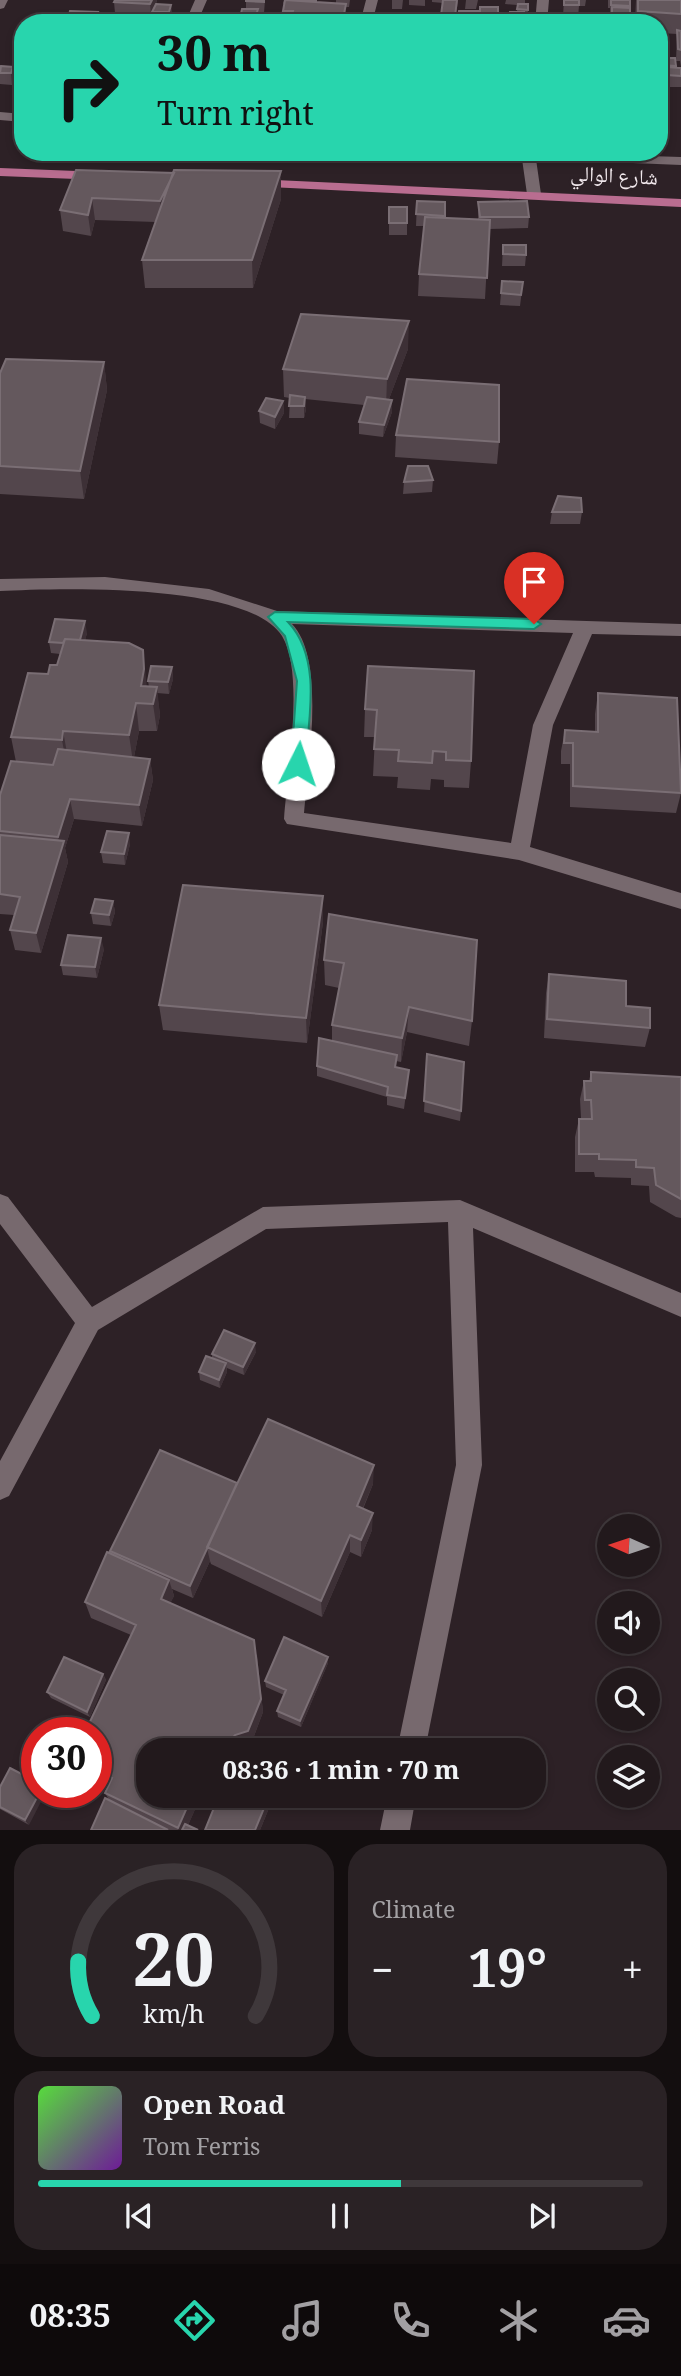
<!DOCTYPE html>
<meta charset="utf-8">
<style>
:root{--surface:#22191c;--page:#2a2225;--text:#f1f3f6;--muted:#a2a0a3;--line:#3f383b;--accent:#28d5ad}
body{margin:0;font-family:Georgia,"Noto Naskh Arabic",serif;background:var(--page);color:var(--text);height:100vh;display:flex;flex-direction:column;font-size:26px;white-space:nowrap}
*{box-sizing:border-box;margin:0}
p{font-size:23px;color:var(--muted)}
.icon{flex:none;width:38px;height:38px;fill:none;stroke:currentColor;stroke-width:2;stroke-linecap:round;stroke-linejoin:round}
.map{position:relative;height:1830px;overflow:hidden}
.details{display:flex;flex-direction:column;gap:14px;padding:14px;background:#130e0f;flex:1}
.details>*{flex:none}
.top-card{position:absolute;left:14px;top:14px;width:654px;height:147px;border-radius:28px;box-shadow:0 4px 10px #0003,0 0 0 2px var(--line);background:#28d5ad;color:#111;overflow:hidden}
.needle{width:46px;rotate:273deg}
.fabs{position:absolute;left:597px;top:1514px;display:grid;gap:14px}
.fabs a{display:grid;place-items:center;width:63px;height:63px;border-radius:50%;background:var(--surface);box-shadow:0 4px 10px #0003,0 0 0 2px var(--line);font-size:35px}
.speed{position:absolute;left:21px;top:1717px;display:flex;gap:14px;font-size:35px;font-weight:700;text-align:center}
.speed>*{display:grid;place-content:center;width:91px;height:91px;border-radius:50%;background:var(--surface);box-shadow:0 4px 10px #0003,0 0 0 2px var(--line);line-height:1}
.speed .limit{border:10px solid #d22;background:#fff;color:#111}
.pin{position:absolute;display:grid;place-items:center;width:60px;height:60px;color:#fff;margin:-72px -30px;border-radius:50% 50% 50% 0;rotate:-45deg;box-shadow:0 0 7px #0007}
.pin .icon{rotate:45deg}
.me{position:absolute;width:77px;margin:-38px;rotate:4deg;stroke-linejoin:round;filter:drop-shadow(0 0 5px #0008)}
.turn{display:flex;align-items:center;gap:24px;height:147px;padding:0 28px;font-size:32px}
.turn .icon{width:91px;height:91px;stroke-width:2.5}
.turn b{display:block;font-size:49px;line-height:60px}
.big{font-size:52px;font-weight:700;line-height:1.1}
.details .widget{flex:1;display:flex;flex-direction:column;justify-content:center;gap:10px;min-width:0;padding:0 24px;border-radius:28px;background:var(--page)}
.details .dial{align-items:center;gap:0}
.dial svg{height:182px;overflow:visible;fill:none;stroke:var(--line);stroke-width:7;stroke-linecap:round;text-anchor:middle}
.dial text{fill:var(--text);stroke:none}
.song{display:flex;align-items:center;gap:21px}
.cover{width:84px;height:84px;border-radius:10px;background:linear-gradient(135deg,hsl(110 70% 55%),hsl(280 70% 35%))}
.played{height:7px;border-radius:4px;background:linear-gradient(90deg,var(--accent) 60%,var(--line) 60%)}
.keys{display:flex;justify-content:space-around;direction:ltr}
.heat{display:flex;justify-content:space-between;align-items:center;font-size:38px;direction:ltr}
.details .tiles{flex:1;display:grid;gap:14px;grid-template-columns:1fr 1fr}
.widget:last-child{grid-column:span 2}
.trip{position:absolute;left:136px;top:1738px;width:410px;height:70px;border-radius:28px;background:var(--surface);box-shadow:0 4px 10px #0003,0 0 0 2px var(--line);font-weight:700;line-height:70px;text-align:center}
.dock{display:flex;height:112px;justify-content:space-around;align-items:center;background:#0e0a0b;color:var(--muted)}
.dock .icon{width:49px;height:49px}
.dock .current{color:var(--accent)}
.dock b{font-size:32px;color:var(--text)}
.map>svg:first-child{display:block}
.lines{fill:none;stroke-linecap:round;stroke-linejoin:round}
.minor{fill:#77696e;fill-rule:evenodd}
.major{fill:#b96d90;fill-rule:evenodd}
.wall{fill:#53464c}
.shaded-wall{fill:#3d3036}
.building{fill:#64585d;stroke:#7a6e74;stroke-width:2}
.route{fill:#28d5ad;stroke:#1a8a70;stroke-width:2}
.labels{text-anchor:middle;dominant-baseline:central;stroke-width:5;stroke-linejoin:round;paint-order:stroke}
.far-street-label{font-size:21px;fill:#f1e8ec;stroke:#2d2126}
</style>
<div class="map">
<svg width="681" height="1830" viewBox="0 0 681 1830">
<rect width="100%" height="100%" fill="#2d2126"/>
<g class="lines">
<!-- minor -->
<path class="minor" d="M0,0H8L4,8L0,9Z
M195,0H207L197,23H185Z
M366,0H378L372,23H360Z
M537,0H549L547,23H535Z
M0,112L23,114V122L0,120Z
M521,152L681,157V165L536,159L541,194L534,198L527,194Z
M105,577L209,589L277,611L681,624V636L592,634L553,725L530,847L681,893V909L519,860L287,824L284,819C287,774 305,673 282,636C248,582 58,588 0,591V579ZM292,624L573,633L533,725L511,843L304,813C308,766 326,659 292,624Z
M0,1194L8,1197L92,1307L263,1207L460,1200L681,1293V1317L473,1228L482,1465L425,1750H397L456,1465L448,1222L266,1229L98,1330L9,1496L0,1500V1461L75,1323L0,1224Z
M387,1796H416L410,1830H380Z"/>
<!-- major -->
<path class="major" d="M0,168L102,172L109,176L102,180L0,176Z
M253,179L681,199V207L248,186V180Z"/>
</g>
<!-- wall -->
<path class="wall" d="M157,0L156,4L171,5L172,16L170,23H153L152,12L151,15L115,13L114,2Z
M246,0H265L264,13L281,15V23H259L264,13H258V23H240V18L246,9Z
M336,0H350L349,7H346V23H283V11L319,2L336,3Z
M392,0H403L402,9H392Z
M408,0H425V6L409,5V0Z
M432,0H458L455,23H440L443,3L432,2Z
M466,0H478L476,9H465Z
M506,0H525V4L528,10L527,21H524V23H509L510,12H517V5L505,4Z
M564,0H586L585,6H579L578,17L563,16Z
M608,0H631L629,23H611V16H610V8H608Z
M636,0H681V67L680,61H676L677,34L660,33V23H635Z
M498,7V23H458L459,11H480Z
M98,12L100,23H60L68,21V19Z
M23,39V60L18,59L16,48Z
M660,58H675V68H681V87H666L665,77L660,76Z
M13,67L15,78L12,85L0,84V69Z
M76,170L173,173L281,171V199L253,288H145L142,260L156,222L95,220L91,236L63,231L60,210Z
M417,201L445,202V218L478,220V202L529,217L528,228L489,229L485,299L418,296L419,274L424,226H416Z
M389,207H407V235H389Z
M503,245L526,255L525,266H502Z
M502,281L523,282L520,306L500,305Z
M408,349L389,399L392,412L383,437L359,434V422L364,405L305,399L306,409L304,418H289L290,398L284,397L283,369Z
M104,362L107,390L84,499L0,494V373Z
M283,401L284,413L275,429L260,423L259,411Z
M396,435L499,442L497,464L395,457Z
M433,480L432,492L403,494L404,482Z
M552,512H582L580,524H550Z
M87,633L85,640L147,687H149L148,681L172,667L173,679L169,694L157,693L160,715L157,731H139L134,757L150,759L153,780L142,826L74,819L65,848L68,862L41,953L15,950L10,930L14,915L0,914V795L16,762L11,737L48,674L57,665L60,654L51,653L49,642Z
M368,666L471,761L469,788L444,787V780L431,779L430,790L397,788L398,777L373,776L375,737H364L365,709Z
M598,693L681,793L676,813L570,807V764H561V751L565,730L595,732V714Z
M130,844L125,865L103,863L101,852Z
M323,896V922L307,1043L163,1030L159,1005Z
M113,901L115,912L111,926L93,924L91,913Z
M329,914L472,1021L469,1046L407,1032L401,1062L396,1061V1067L409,1070L404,1109L387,1105V1097L317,1076V1066L332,1041V1025L339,988L325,985L324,960Z
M104,949L97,978L63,975L61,965Z
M549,974L626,1006L650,1028L645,1047L544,1038L546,993Z
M427,1054L461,1111L460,1121L424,1112Z
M591,1072L681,1077V1218L676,1217L650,1202L649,1186L631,1185V1178L595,1177L594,1172H575V1137L579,1119H587L581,1118L580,1099L584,1081H589Z
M256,1352L244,1375L227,1368V1372L220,1388L200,1380L199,1372L212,1358V1354Z
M237,1483L373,1484L363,1509L372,1530L361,1557L350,1552L322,1617L211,1564L210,1561L193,1598L172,1589L174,1596L170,1603L257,1655L263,1712L251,1744L238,1747L235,1750H149V1796H201L188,1825L198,1830H91L109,1800L105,1793L109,1785L96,1779V1732L131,1635L91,1618L85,1602L111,1554L110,1551Z
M328,1657V1663L301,1727L278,1717L277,1711L284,1695L266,1687L265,1681Z
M103,1674L106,1680L90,1717L51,1698L47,1692Z
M0,1787L29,1825L0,1809Z
M211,1796H274L260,1830H205L216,1803L213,1802Z"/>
<!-- shaded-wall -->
<path class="shaded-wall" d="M152,0H157L151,15L150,4Z
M346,4V23H344V14Z
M171,5L172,16L169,23V12Z
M258,9V23H255V18Z
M98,12L100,23H97L96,19Z
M281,15V23H275Z
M13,67L15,78L12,85L11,73Z
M281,171V199L253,288L252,260Z
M174,173L162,223L160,201Z
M92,198L95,220L91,236L88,215Z
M409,321L408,349L386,407L387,379Z
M104,362L107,390L84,499L80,471Z
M305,397L306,409L304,418V406Z
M392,400V412L383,437L384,425Z
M283,401L284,413L275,429V417Z
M85,621L87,633L81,656L79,644Z
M143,650L148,697L141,686Z
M172,667L173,679L169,694L168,682Z
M157,687L160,715L157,731L153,704Z
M136,703L139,731L133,762L129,735Z
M63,731L68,758L67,767L62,740Z
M150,759L153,780L142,826L139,805Z
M70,799L74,819L65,848L68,862L41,953L36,933L61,850L58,837Z
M129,833L130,844L125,865L124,854Z
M323,896V922L307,1043L306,1018Z
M113,901L115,912L111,926L109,915Z
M101,938L104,949L97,978L95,967Z
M409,1007L407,1032L401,1062L402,1038Z
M255,1343L256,1352L244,1375L243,1367Z
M226,1363L227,1372L220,1388L219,1380Z
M374,1465L373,1484L356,1524L357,1506Z
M373,1513L372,1530L361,1557V1540Z
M350,1535V1552L322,1617L321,1601Z
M207,1548L210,1561L193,1598L190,1586Z
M169,1580L174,1596L165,1614L161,1599Z
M254,1640L263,1712L251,1744L238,1747L235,1750H222Z
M328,1657V1663L301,1727L300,1721Z
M103,1674L106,1680L90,1717L87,1712Z
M40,1792H46L29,1825L25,1820Z
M192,1796H201L186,1830H178V1828Z
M269,1796H274L260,1830H255Z"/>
<!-- building -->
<path class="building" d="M115,0H152L150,4L114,2Z
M246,0H264V2L246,1Z
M285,0L346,4L344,14L331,13L329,23H297L290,22L293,11H283Z
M285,0H316V2L285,0L284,4Z
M443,0H457L455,16L441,15Z
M564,0H579V5H564Z
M611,0H630V6L611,5Z
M638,0H681V14L638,11Z
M156,4L171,5L169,12H152Z
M518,4H528V10L517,9Z
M480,7H498V20L458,19L459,11H480Z
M612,7L630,8V17L612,16Z
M242,9H258L255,18H240Z
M70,11L98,12L96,19H68Z
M510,12H524V21H510Z
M264,13L281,15L275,23L259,22Z
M414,19H429V23H414Z
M60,21L91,22L90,23H60Z
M677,30L681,31V50L678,49Z
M20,39H23V48H16Z
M660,58H675L676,66L660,65Z
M1,66L13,67L11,73H0Z
M666,67L681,68V76L667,75Z
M76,170L174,173L160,201L92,198L88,215L60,210Z
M174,170L281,171L252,260H142Z
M417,201L445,202V216L416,214Z
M527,201L529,217H480L478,202Z
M389,207H407V223H389Z
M425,217L490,220L487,278L419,274Z
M503,245H526V255L503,254Z
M502,281L523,282L521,295L501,293Z
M301,314L409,321L387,379L283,369Z
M6,359L104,362L80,471L0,466V373Z
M407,379L499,385V442L396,435Z
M290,395L305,397L304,406H289Z
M367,397L392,400L384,425L359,422Z
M266,398L283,401L275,417L259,411Z
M408,466H428L433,480L404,482Z
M558,496L581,498L582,512H552Z
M55,619L85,621L80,640L65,639L63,643L49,642Z
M65,639L129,643L143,650L144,669L141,686L157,687L153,704L136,703L129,735L63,731L62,740L11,737L28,673L48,674L50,665H57Z
M151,666L172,667L168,682L148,681Z
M368,666L474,671L471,761L446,760V752L433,751L432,763L398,761L399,750L374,749L377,710L365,709Z
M598,693L677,698L681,793L573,786V743H564L565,730L598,732Z
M58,749L150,759L139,805L70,799L58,837L0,831V795L11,761L53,765Z
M107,831L129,833L124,854L101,852Z
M0,835L64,841L36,933L10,930L20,897L0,894Z
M183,885L323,896L306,1018L159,1005Z
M95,899L113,901L109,915L91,913Z
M329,914L477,940L472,1021L409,1007L402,1038L332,1025L344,963L324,960Z
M68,935L101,938L95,967L61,965Z
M549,974L626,981V1006L650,1008V1028L547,1019Z
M319,1038L397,1055L395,1067L409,1070L405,1098L387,1095L388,1087L317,1066Z
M427,1054L464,1062L461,1111L424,1101Z
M591,1072L681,1077V1199L656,1185L654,1168L636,1167V1160L599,1159V1154H579V1119H592L591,1100H585L584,1081H591Z
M224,1330L255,1343L243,1367L212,1354Z
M206,1356L226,1363L219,1380L199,1372Z
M268,1419L374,1465L357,1506L373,1513L361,1540L350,1535L321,1601L207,1547Z
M160,1450L237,1483L190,1586L110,1551Z
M107,1552L169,1580L161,1599L254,1640L261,1699L248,1731L235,1735L222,1750H149V1796H192L178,1828L105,1793L112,1778L96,1770V1732H85L136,1625L85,1602Z
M284,1637L328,1657L300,1721L277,1711L286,1690L265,1681Z
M64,1657L103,1674L87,1712L47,1692Z
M10,1768L37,1782V1792H40L25,1820L0,1807V1787Z
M214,1796H269L255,1830H205L218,1798Z
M105,1798L168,1830H91Z
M185,1824L198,1830H182Z"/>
<!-- route -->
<path class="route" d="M275,612L534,619L541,624L534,629L288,622C322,658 309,719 305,764L298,769L291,764L297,681L285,636L268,617Z"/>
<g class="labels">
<!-- far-street labels -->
<g class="far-street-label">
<text transform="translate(614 178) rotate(3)">شارع الوالي</text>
</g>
</g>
</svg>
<div class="fabs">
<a><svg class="needle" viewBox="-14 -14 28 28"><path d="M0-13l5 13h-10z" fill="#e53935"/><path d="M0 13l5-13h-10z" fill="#a2a0a3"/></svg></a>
<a><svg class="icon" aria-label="sound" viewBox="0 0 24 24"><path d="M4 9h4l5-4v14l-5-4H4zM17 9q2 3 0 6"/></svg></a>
<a><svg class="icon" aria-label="search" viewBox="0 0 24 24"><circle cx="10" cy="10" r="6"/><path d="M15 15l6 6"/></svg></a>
<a><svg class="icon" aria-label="layers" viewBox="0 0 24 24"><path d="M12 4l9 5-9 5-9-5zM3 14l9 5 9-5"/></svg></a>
</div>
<div class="speed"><div class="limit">30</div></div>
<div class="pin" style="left:534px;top:624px;background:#d93025"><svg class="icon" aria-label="arrive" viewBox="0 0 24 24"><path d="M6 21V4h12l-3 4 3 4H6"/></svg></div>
<svg class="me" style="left:298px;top:764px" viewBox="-20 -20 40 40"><circle r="19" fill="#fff"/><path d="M0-13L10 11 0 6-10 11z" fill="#28d5ad"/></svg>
<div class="trip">08:36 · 1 min · 70 m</div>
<div class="top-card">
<div class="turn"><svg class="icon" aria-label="right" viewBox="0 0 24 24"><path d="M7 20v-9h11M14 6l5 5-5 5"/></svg><div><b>30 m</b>Turn right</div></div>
</div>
</div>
<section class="details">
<div class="tiles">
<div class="widget dial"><svg viewBox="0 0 100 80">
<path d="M14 69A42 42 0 1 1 86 69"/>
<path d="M14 69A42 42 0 0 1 8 45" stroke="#28d5ad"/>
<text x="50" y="56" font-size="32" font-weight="700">20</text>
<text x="50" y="72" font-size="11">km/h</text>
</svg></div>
<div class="widget"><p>Climate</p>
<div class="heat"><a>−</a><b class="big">19°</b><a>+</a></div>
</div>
<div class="widget">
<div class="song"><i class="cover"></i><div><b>Open Road</b><p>Tom Ferris</p></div></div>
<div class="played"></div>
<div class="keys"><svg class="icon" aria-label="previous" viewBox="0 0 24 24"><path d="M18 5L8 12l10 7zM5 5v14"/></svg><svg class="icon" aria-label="pause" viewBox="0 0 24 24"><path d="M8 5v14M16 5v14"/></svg><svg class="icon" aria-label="next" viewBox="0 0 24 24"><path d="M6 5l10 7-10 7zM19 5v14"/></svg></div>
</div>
</div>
</section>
<nav class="dock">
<b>08:35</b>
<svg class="icon current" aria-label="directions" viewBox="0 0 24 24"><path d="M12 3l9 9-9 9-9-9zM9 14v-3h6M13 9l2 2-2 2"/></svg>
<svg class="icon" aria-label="music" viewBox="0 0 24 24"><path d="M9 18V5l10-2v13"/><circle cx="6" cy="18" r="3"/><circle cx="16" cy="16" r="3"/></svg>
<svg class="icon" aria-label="phone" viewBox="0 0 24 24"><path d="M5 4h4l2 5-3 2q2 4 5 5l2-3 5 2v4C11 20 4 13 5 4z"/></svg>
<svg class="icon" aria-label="climate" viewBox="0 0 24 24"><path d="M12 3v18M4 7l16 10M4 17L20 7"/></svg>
<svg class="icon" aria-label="car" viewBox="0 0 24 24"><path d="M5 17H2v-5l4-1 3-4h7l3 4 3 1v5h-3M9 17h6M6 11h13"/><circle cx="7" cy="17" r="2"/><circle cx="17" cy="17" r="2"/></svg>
</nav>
